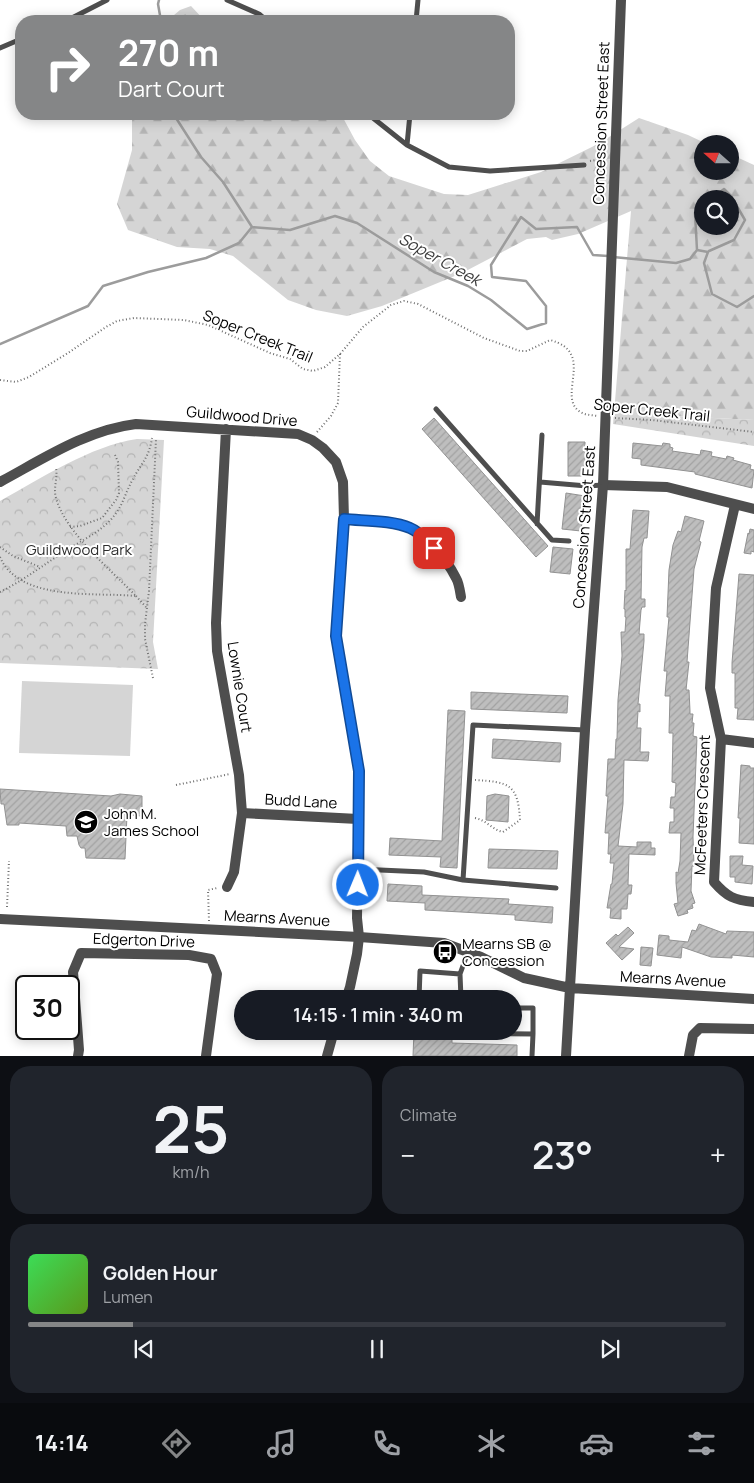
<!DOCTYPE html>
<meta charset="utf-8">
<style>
:root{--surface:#171b24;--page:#20242c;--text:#f1f3f6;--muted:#9ea1a6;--line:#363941;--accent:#858687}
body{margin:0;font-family:Manrope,sans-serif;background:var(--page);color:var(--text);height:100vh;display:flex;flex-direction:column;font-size:19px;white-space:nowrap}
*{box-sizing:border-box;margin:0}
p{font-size:16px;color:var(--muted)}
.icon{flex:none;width:28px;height:28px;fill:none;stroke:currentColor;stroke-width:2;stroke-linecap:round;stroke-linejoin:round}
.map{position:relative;height:1056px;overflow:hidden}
.details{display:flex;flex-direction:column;gap:10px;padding:10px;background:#0d0f14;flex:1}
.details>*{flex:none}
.top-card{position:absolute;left:15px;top:15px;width:500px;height:105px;border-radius:20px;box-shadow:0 2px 12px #0003;background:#858687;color:#fff;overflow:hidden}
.needle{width:32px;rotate:291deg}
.controls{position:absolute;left:694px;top:135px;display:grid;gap:10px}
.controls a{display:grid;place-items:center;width:45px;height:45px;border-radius:50%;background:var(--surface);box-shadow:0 2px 12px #0003;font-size:25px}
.speed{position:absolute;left:15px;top:975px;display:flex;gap:10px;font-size:25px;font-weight:700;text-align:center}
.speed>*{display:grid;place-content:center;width:65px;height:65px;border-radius:50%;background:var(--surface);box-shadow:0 2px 12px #0003;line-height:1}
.speed .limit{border:2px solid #111;border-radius:8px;background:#fff;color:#111}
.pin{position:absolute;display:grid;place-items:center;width:42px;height:42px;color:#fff;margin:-21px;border-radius:10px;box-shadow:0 2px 8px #0006}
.me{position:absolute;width:55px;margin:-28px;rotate:1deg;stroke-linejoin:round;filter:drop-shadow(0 0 4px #0008)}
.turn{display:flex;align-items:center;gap:18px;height:105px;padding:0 20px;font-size:22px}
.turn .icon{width:65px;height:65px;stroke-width:2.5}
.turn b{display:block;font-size:35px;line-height:42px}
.big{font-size:38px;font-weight:600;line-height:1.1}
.details .tile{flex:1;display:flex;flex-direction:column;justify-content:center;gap:8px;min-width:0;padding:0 18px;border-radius:20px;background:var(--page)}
.details .dial{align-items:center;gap:0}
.dial b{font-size:65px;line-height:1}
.song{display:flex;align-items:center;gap:15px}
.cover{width:60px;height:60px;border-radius:8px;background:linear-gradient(135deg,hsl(130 70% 55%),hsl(90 70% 35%))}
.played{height:5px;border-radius:2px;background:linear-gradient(90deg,var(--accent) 15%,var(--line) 15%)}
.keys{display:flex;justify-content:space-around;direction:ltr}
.heat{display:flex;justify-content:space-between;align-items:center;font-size:28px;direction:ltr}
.details .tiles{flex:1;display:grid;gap:10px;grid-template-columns:1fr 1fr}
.tile:last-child{grid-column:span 2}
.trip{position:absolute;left:234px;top:990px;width:288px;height:50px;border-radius:25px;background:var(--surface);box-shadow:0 2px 12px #0003;font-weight:600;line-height:50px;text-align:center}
.tabs{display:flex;height:80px;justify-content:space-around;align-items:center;background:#090b0e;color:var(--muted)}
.tabs .icon{width:35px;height:35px}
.tabs .active{color:var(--accent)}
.tabs b{font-size:22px;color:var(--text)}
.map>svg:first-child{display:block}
.green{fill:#d5d5d5}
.forest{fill:url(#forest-firs);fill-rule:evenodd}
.park{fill:url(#park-crowns)}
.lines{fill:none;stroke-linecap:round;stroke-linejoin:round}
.stream{stroke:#9c9c9c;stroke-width:2.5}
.building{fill:url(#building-hatch);stroke:#929292}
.path{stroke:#707070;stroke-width:2;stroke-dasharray:1 2.5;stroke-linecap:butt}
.service{stroke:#4e4e4e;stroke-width:5}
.minor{stroke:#4e4e4e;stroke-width:10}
.tertiary{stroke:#4e4e4e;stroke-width:10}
.route-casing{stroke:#114b97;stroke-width:12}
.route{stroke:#1a73e8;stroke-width:9}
.labels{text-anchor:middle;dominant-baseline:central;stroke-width:4;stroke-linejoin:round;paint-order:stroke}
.street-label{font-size:15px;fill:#000;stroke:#fff}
.park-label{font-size:15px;fill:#2c2c2c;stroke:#fff}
.poi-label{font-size:15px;fill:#000;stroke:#fff;text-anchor:start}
.water-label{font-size:16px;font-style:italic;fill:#3d3d3d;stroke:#fff}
</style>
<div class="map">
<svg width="754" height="1056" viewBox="0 0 754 1056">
<defs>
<pattern id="forest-firs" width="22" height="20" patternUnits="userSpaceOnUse" patternTransform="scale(1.25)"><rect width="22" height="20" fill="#d5d5d5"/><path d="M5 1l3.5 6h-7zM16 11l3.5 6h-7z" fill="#b5b5b5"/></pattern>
<pattern id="park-crowns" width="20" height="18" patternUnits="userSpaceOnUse" patternTransform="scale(1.25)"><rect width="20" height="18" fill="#d5d5d5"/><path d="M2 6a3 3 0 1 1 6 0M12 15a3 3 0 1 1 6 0" fill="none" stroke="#b5b5b5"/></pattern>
<pattern id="building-hatch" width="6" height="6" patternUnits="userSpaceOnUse" patternTransform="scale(1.25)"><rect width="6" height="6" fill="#bebebe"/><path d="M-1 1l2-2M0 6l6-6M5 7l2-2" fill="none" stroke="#a2a2a2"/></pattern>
</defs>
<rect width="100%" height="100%" fill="#fff"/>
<!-- green -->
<path class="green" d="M22,681L133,685L130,756L19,753Z"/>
<!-- forest -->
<path class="forest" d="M191,6L205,21H167L180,10Z
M134,114H341L355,140L370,161L389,176L444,194L468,195L541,172L598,144L639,118L688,135L707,144H702V171H730V154L754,165V420L614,413L631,211L578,234L552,240L546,237L527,239L462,273L382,306L347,316L316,310L288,300L233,256L210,249L177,247L128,230L117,204L132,150V121ZM702,199H730V226H702Z"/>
<!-- park -->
<path class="park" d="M614,413L754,420V446L613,424Z
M137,439L164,440L153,642L158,669L0,663V501C42,478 90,446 137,439Z"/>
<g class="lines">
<!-- stream -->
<path class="stream" d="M159,0L158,4L161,21
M175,114L176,118L201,157L223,182L252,227
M252,227L290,230L335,216L357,223L434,272L468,286L491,300L527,329L546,323V306L526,281L492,277L491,265L521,217L536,229L577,227L593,255L608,256
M697,250L695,213L702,207
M709,251L734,240L745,220L731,196L724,189L712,199
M613,257L676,263L690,259L697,250L708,252L704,263L712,294L737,307L754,296
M0,344L88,306L103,286L148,272L206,258L239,243L252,227"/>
</g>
<!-- building -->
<path class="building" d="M434,418L548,546L536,557L422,429Z
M568,442H585V476H568Z
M633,443L662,446L663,443L670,444V447L673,448L672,451L700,455L701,450L712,452L711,456L726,459L727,456L734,458L733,460L751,465L750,469L754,470L752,488L695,474V472L641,465V459L632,458Z
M566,493L585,496L581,531L562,529Z
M633,510L649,511L647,538H644L642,547L641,599H645V607H642L641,610L639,634H644V641L638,704H640V712L638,711L637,728H641L640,752H649L648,761L624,760L623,804L618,846L637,847V842H651V848H655V855L629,854L628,885H632L631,894H628L627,909H621V919L610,918L611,908H607L611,884H612L614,863H610L611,854H608L609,833H605L608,796H606L608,759H615L616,739H617L618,700L622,656L621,632H625L626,617H625V609H624L625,590L626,591V549H630Z
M685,516L704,521L699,541L701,542L694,569L687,662H689L686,690H689L690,711V714H693L692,723H694L693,736L697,737L693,837L694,866H692L691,891L695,903L692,904L693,908L687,910L688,913L678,916L674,904L678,903L676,883V872L678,873L680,861L681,833H669L670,822H674V808H670L671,797H675L676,783L672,782L673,733H669L670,696H665L667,671H664L669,617H667L669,570L673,545L678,531L681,532Z
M750,529L754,530V552L751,551V554L744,553L748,533L749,534Z
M553,547L573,549L570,574L550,572Z
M739,574L754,575V720L737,719L738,708H735V673H732V663Z
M471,692L568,696L567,713L471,709Z
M448,710L465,711L457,868L440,867L441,857L389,855L390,838L442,841Z
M493,739L561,743L560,762L492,758Z
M741,765L750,766V768H754V844L739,843L740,818H738Z
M0,789L111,796L120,794L142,796V816L127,815L125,859L86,858L85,848H81L79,845L77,836H67L66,826L19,823V825H7L4,804H1Z
M495,794L509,796L508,822L486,820L487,796Z
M489,849L558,851L557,869L488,868Z
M730,856H743L742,865L753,866L752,884L735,882V877H730Z
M388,884L422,886V895L509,899L508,904L553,907L552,923L515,920V915L425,910V903L387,901Z
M699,924L726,934L727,931L754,932V957L732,955V958L711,957L682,947L681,958L657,955L659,935L669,936V940L688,942L692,930L696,931Z
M628,927L634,933L619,947L634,949L622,960L606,943L616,934L618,936Z
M641,947L653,948L651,966L640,965Z
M414,1031H452V1043L517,1045V1056H413Z"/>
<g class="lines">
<!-- path -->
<path class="path" d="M590,161L597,160L606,166
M0,380L16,382L29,377L68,353L106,327L117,321L134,318L184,320L208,325L270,353L290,359L303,369L313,371L325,367L340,354L363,327L391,305L404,301L418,304L484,338L520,351H527L550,340C596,352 557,395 579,411C584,415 591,415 598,416
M615,418L652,420L754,432
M317,432L331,416L338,403L340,354
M70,527L80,526L102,518L116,500L119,493L118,462L115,455
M0,547L13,556L40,567
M0,557C19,602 96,592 136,596C111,570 65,532 56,498C53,488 58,478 56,468
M0,592C24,580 45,564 68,549C83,540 102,531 114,516C123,505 126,491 133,479C142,462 149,458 152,438
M136,596L146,607
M153,678L145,639V624L149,591L156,439
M176,785L230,774
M475,818C486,820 493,830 503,832L520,820C518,784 509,782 475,780
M7,907L9,861
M209,921L208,890L217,888"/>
<!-- service -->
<path class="service" d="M227,0L259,14L267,21
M66,21L107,0
M416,21L418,0
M0,48L21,39
M368,114L407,145L449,167L490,171L584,165
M407,145L410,114
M436,409L552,540L569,541
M540,482L587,486L603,485
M537,524L542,435
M358,869L424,872L463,880L556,888
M463,880L473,725L585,730
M460,974L468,952
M419,999L420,971L460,974L461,999
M512,1008H533V1034
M460,1031V1033L533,1034L532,1056"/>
<!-- minor -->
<path class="minor" d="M226,429L216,623L217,651L239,775L242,813L234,872L227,887
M0,482C43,459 86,430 136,424L298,434L312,440L323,448L336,462L343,482L344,519L336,636L359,771L357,918L359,937L357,954L350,987L346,999
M603,485L667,487L754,509
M735,505L716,588L710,688L721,739L714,882C727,897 734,900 754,902
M344,519C362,521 380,521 398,524C421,528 446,558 456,578C459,583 460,591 461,597
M721,739L754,743
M242,813L358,819
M78,1056L79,1050L73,972L81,953L189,955L211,959L217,974L206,1056
M327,1056L334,1031
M689,1056L693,1035L700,1028L754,1029"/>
<!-- tertiary -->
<path class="tertiary" d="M0,919L359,937L444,943L481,957L524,978L570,988L754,999
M566,1056L585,730L603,485L621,0"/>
</g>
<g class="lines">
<!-- route casing -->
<g class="route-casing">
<path id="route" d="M358,885L359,771L336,636L344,519C364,521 392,520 410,528C420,532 427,541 434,548"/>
</g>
<!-- route -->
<use href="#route" class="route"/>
</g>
<!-- icons -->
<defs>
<g id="school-disc" transform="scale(1.25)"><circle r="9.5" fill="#000" stroke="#fff"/><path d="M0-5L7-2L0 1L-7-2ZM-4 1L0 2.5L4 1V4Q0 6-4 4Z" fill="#fff"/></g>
<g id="bus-disc" transform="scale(1.25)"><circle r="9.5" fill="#000" stroke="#fff"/><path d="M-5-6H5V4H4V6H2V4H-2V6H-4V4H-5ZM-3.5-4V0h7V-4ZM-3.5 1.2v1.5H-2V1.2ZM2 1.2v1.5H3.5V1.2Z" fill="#fff"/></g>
</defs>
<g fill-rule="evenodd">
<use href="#school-disc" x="86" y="822"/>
<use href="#bus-disc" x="445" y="952"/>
</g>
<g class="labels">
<!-- street labels -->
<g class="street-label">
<text transform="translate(601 123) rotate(-88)">Concession Street East</text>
<text transform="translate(258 336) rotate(22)">Soper Creek Trail</text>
<text transform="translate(652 410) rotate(6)">Soper Creek Trail</text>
<text transform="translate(242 416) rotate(5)">Guildwood Drive</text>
<text transform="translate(584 527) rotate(-86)">Concession Street East</text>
<text transform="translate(240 687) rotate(81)">Lownie Court</text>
<text transform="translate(301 801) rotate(3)">Budd Lane</text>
<text transform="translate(702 805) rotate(-88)">McFeeters Crescent</text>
<text transform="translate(277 918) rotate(3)">Mearns Avenue</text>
<text transform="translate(144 940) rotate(2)">Edgerton Drive</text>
<text transform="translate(673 979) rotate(3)">Mearns Avenue</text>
</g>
<!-- park labels -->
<g class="park-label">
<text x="79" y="549">Guildwood Park</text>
</g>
<!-- poi labels -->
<g class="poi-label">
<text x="104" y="813">John M.<tspan x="104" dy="17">James School</tspan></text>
<text x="462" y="943">Mearns SB @<tspan x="462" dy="17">Concession</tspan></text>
</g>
<!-- water labels -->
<g class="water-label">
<text transform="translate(440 259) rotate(29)">Soper Creek</text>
</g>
</g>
</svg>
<div class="controls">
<a><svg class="needle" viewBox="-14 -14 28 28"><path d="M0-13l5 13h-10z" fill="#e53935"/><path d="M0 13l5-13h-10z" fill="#9ea1a6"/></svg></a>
<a><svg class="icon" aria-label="search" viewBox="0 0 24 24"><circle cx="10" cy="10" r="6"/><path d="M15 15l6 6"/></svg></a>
</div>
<div class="speed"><div class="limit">30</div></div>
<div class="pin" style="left:434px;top:548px;background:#d93025"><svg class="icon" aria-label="arrive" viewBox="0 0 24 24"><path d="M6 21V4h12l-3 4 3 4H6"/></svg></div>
<svg class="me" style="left:358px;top:885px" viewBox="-20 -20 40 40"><circle r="17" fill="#1a73e8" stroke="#fff" stroke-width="3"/><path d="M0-11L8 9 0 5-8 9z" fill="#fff"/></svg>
<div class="trip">14:15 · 1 min · 340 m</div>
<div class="top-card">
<div class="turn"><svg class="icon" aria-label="right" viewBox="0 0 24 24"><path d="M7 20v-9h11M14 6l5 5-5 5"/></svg><div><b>270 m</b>Dart Court</div></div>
</div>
</div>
<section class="details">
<div class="tiles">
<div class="tile dial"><b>25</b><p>km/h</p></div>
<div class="tile"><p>Climate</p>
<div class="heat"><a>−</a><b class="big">23°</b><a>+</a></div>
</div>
<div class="tile">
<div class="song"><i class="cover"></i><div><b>Golden Hour</b><p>Lumen</p></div></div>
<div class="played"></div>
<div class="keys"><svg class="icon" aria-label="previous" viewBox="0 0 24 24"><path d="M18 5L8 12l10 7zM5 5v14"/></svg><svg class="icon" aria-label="pause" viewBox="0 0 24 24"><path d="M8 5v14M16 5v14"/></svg><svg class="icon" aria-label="next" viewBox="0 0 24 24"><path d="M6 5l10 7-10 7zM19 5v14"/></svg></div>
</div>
</div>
</section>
<nav class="tabs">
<b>14:14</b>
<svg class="icon active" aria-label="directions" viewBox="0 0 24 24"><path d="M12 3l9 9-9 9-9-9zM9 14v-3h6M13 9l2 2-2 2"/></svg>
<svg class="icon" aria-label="music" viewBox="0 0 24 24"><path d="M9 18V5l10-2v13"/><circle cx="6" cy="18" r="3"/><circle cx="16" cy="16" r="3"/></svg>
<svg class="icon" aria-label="phone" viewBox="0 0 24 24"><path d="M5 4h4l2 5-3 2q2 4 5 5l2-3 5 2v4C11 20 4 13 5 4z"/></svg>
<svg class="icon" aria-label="climate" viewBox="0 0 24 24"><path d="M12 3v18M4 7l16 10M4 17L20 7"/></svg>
<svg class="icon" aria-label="car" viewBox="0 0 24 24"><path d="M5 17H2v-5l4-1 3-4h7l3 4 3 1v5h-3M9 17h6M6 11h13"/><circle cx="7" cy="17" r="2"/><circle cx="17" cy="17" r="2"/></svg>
<svg class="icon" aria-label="filters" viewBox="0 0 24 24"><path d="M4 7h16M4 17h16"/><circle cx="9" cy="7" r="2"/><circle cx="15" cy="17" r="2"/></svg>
</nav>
